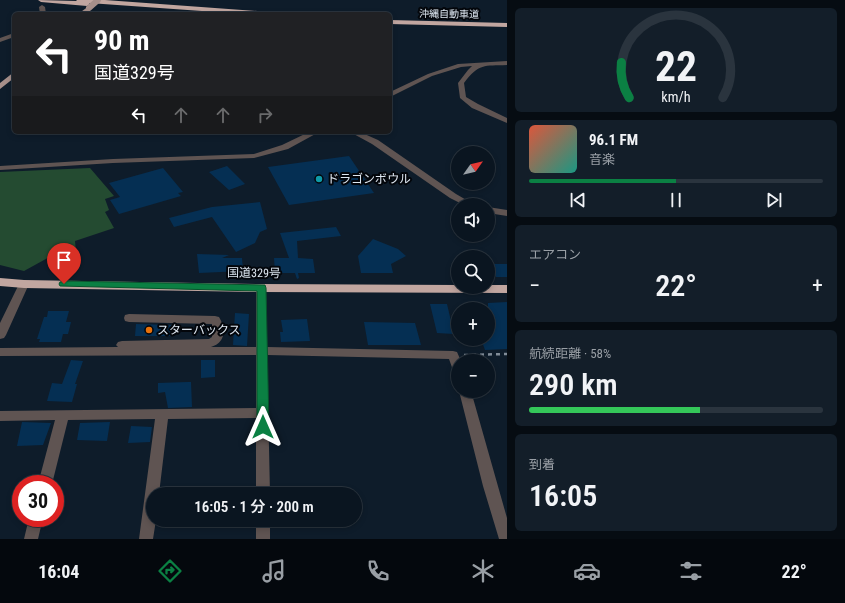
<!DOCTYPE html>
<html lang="ja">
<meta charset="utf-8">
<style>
:root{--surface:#0a1520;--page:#131e29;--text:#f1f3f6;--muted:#999fa5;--line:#2a343e;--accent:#0b8043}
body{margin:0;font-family:"Roboto Condensed","Noto Sans JP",sans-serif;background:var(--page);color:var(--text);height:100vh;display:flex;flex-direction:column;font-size:15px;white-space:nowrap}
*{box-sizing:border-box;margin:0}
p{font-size:13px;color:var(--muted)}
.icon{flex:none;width:22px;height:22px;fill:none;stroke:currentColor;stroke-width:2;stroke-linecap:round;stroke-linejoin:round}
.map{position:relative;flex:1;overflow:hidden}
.sheet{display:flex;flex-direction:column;gap:8px;padding:8px;background:#060c12;width:338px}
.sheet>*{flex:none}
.banner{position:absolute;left:12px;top:12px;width:380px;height:122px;border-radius:6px;box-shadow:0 2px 6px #0003,0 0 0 1px var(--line);background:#202124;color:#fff;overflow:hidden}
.needle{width:26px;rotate:56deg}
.buttons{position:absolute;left:451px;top:146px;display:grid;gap:8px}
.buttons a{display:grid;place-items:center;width:44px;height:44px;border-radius:50%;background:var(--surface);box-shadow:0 2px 6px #0003,0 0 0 1px var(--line);font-size:20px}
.speed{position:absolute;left:12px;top:475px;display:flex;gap:8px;font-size:20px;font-weight:700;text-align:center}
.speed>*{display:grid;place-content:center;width:52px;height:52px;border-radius:50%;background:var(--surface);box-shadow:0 2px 6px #0003,0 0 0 1px var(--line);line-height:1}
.speed .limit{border:6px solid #d22;background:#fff;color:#111}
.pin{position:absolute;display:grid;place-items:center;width:34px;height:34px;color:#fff;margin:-41px -17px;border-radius:50% 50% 50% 0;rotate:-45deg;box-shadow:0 0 4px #0007}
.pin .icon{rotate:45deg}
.me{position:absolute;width:44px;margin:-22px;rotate:0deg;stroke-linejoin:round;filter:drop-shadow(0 0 3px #0008)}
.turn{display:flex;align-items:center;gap:14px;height:84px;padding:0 16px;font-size:18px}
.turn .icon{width:52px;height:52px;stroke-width:2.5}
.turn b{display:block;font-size:28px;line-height:34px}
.lanes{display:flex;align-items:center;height:38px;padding:0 16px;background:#0003;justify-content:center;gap:20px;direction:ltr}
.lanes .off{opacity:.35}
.big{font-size:30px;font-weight:600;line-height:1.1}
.sheet .tile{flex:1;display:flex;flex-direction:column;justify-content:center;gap:6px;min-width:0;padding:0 14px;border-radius:6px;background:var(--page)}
.sheet .dial{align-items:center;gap:0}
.dial svg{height:104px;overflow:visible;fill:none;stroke:var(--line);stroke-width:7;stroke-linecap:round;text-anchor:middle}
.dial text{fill:var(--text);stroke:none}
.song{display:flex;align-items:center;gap:12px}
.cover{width:48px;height:48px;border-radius:6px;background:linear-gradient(135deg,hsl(10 70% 55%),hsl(170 70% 35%))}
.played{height:4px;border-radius:2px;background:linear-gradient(90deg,var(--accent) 50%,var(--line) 50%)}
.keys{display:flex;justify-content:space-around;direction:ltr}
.heat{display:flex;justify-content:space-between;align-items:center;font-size:22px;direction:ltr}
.charge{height:6px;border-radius:3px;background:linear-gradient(90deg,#34c759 58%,var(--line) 0)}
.trip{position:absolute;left:146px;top:487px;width:216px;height:40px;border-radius:20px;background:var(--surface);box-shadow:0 2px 6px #0003,0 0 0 1px var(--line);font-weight:600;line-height:40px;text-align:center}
.dock{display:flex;height:64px;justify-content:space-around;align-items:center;background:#04080d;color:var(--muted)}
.dock .icon{width:28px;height:28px}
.dock .current{color:var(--accent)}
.dock b{font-size:18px;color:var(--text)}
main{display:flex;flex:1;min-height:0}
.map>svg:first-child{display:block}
.green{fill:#244b31}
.building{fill:#052f53}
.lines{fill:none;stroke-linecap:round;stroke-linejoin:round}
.path{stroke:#818c98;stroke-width:2.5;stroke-dasharray:4 4;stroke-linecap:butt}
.minor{fill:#5f5452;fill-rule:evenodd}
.major{fill:#a68f8a;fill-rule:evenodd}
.highway{fill:#c1a6a0;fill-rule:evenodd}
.major-bridge{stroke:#a68f8a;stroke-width:6}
.route{fill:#0b8043;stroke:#07532c}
.culture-dot{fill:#0f9aa8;stroke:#03060b;stroke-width:1.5}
.food-dot{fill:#e8710a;stroke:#03060b;stroke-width:1.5}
.labels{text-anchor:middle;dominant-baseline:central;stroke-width:4;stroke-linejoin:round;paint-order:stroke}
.far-street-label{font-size:10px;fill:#dfe8f2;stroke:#03060b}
.poi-label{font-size:12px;fill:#dfe8f2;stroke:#03060b;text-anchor:start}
.street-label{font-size:12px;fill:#dfe8f2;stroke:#03060b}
</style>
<main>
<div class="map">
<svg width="507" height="539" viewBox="0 0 507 539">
<rect width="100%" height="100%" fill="#0e1c2a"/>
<!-- green -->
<path class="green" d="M90,168L114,196L105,199L109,210L105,212L114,228L75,241L76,251L64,249L24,271L0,265V172Z"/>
<!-- building -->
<path class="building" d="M349,156L374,193L289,205L268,167Z
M227,166L245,184L229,190L209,172Z
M163,168L183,192L178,193L181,196L119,214L110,200L120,197L109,183Z
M260,202L267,229L260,232L255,243L236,252L212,217L174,227L169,218L212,207Z
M336,227L341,236L297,241L298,258L313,259L315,273H298L299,278L297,279L295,273H275L274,258H289L280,233Z
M373,239L398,249L406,256L391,264L393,273H361L358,256Z
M197,254L229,255L222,258H242L243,271L199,273Z
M489,264H507V277H496Z
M507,302V349L485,350L481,339H488V303Z
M430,304H447L454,334L437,333Z
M48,311H69L66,322H71L68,334H63L61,342H39L40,339H37L44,317H47Z
M235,313L249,314L247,346L233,345Z
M307,319L310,341L281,342L280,332H283L281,320Z
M364,322L415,323L421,345H368Z
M136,324L172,325L171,336H135Z
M71,360L83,361L75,384H77L72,402L47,401L52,383L62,384Z
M201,360H215V377L201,378Z
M188,382H191L192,407L168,408L165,392L158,393V383Z
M22,422L51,423L43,445L17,446Z
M110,422L107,441L77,440L80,423Z
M131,426L152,427L150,442L128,443Z"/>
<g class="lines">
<!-- path -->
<path class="path" d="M464,355L507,354"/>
<!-- minor -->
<path class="minor" d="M42,5L45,7L46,14H40L39,7Z
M14,33V37L0,42V38Z
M507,61V65C484,66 479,63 464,83L466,97L478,104L507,118V123L472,108L460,98L458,83L468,70L472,66L461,67L432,76L390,97V92L428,74L458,64Z
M309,132H319L288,149L254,158L113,163L0,170V166L113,159L254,154L282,145Z
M350,132H360L378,140L456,194L475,205H464L450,198L372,144Z
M488,207L507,210V216L488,213Z
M24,281L29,284L6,335L4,338L0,339V323L19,284Z
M261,285L266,288L267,347L453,351L457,352L461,361H458V374L454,373L449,359L267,355L270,494H256V418L168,419L159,494H153V520H156L153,539H139L155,419L68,420L52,484H38L55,420L0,421V411L256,408V355L0,356V348L118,347L116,345L118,342L122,341L209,339L212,337V324L129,322L125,321L124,318L125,315L129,314L215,316L219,317C226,328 226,343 211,347H256V288Z
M459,391H471L507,518V539H499L483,486Z
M29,518H43L38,539H24Z
M256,520H270V539H256Z"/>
<!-- major -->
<path class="major" d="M89,6L92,8L84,14H78Z
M14,72V78L0,89V83Z"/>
<!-- highway -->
<path class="highway" d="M38,0L77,1L76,0H105L271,12L274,14H244L89,3L90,4L87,6L41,2Z
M390,20L507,23V27L390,24Z
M0,278L24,280L261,284L458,285V287H488V285H507V293L261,292L24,288L0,286Z"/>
<!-- major-bridge -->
<path class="major-bridge" d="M89,8L98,0"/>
</g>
<!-- route -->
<path class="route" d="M64,281L265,285L266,288L269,427L267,430L263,432L259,430L257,427V291L60,286L59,284L60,282Z"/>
<!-- markers -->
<circle class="culture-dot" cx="319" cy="179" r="4"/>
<circle class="food-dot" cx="149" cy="330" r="4"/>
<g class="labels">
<!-- far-street labels -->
<g class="far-street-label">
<text transform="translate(449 14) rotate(1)">沖縄自動車道</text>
</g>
<!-- poi labels -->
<g class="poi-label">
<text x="327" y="179">ドラゴンボウル</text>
<text x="157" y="330">スターバックス</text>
</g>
<!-- street labels -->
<g class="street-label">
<text transform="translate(254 273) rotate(1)">国道329号</text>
</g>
</g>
</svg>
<div class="buttons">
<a><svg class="needle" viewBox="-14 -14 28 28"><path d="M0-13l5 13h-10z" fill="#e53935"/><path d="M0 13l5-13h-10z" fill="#999fa5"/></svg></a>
<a><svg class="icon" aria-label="sound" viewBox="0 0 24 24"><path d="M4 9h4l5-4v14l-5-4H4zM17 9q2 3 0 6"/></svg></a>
<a><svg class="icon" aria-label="search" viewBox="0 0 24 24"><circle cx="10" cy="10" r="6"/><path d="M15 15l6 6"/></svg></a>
<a>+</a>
<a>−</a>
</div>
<div class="speed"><div class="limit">30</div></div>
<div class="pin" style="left:64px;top:284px;background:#d93025"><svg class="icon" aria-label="arrive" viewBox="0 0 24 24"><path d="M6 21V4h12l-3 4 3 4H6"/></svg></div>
<svg class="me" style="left:263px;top:427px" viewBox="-20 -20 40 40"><path d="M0-17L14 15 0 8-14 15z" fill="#0b8043" stroke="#fff" stroke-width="4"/></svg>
<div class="trip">16:05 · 1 分 · 200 m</div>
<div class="banner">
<div class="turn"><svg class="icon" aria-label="left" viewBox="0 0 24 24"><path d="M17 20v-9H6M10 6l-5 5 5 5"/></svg><div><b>90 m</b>国道329号</div></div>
<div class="lanes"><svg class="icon" aria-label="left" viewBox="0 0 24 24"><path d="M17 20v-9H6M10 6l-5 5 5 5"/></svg><svg class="icon off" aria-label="ahead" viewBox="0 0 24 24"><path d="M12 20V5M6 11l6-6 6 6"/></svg><svg class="icon off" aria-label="ahead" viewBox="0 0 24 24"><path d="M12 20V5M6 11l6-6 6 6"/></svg><svg class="icon off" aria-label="right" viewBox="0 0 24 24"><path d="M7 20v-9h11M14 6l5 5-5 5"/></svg></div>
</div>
</div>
<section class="sheet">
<div class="tile dial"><svg viewBox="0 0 100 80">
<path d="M14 69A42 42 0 1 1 86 69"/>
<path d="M14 69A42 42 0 0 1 8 42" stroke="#0b8043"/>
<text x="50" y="56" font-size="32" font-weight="700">22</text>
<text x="50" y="72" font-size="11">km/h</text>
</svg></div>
<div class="tile">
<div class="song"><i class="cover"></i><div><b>96.1 FM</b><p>音楽</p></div></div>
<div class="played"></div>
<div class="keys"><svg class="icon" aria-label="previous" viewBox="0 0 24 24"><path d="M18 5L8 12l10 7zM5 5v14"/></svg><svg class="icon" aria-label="pause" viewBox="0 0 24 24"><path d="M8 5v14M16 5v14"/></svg><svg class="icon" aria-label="next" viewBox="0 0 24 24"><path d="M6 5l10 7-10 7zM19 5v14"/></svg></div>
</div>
<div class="tile"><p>エアコン</p>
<div class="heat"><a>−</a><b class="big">22°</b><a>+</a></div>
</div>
<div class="tile"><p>航続距離 · 58%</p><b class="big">290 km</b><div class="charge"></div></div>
<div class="tile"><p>到着</p><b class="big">16:05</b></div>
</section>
</main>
<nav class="dock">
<b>16:04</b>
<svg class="icon current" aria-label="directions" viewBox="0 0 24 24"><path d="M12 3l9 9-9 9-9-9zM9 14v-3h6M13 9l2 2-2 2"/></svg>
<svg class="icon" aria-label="music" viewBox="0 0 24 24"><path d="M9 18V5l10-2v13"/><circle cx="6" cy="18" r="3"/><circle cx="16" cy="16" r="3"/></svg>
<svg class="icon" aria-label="phone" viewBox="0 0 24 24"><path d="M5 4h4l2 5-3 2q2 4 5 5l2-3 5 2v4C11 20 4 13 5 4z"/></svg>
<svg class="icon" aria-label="climate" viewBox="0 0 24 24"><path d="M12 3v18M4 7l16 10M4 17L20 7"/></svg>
<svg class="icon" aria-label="car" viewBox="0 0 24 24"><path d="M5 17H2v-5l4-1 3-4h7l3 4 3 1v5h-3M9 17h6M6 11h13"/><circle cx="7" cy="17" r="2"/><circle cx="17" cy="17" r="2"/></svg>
<svg class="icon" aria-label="filters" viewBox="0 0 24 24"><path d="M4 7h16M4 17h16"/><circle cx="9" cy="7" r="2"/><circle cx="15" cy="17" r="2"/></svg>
<b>22°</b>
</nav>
